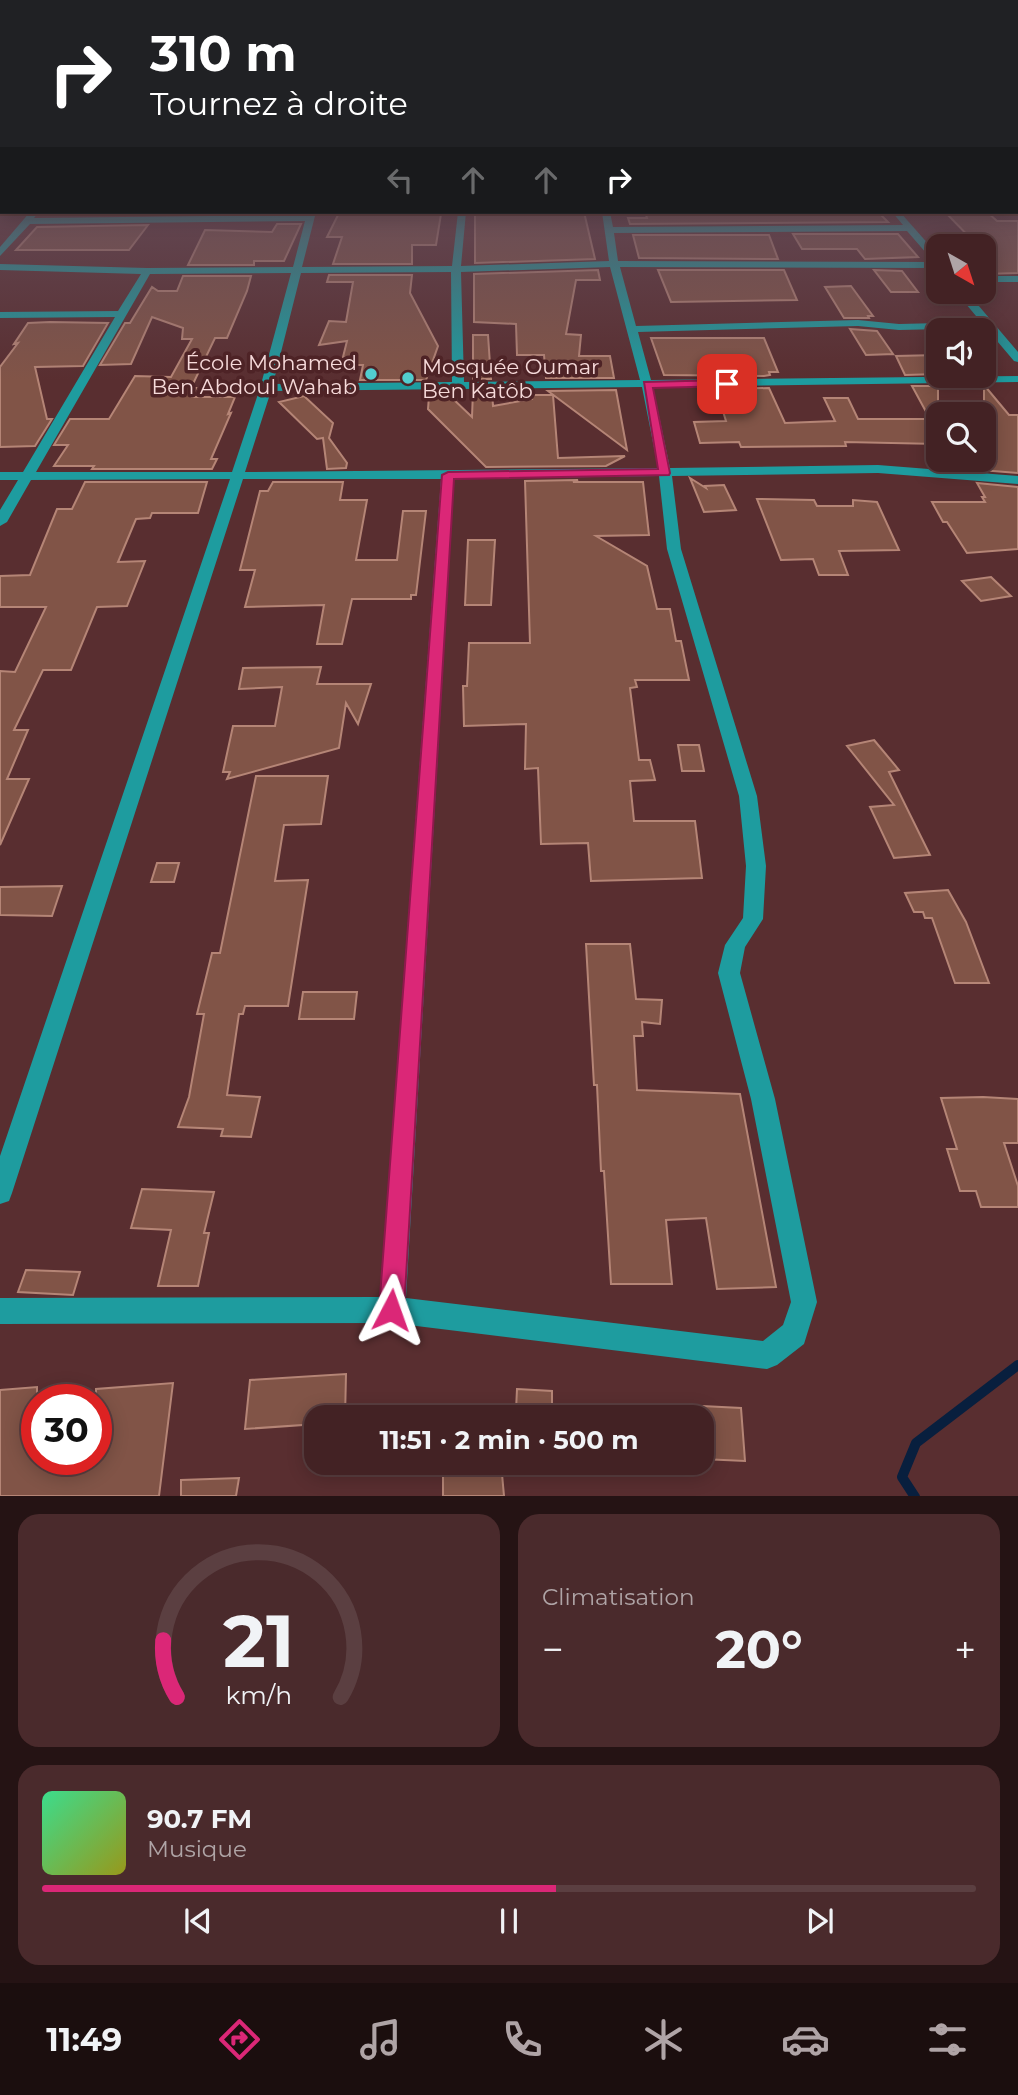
<!DOCTYPE html>
<html lang="fr">
<meta charset="utf-8">
<style>
:root{--surface:#432224;--page:#4a2a2c;--text:#f1f3f6;--muted:#afa4a6;--line:#5b3f41;--accent:#db2777}
body{margin:0;font-family:Montserrat,sans-serif;background:var(--page);color:var(--text);height:100vh;display:flex;flex-direction:column;font-size:26px;white-space:nowrap}
*{box-sizing:border-box;margin:0}
p{font-size:23px;color:var(--muted)}
.icon{flex:none;width:38px;height:38px;fill:none;stroke:currentColor;stroke-width:2;stroke-linecap:round;stroke-linejoin:round}
.map{position:relative;height:1496px;overflow:hidden}
.details{display:flex;flex-direction:column;gap:18px;padding:18px;background:#251314;flex:1}
.details>*{flex:none}
.banner{position:absolute;left:0px;top:0px;width:1018px;height:214px;box-shadow:0 4px 18px #0003,0 0 0 2px var(--line);background:#202124;color:#fff;overflow:hidden}
.needle{width:46px;rotate:141deg}
.fabs{position:absolute;left:926px;top:234px;display:grid;gap:14px}
.fabs a{display:grid;place-items:center;width:70px;height:70px;border-radius:14px;background:var(--surface);box-shadow:0 4px 18px #0003,0 0 0 2px var(--line);font-size:35px}
.speed{position:absolute;left:21px;top:1384px;display:flex;gap:14px;font-size:35px;font-weight:700;text-align:center}
.speed>*{display:grid;place-content:center;width:91px;height:91px;border-radius:50%;background:var(--surface);box-shadow:0 4px 18px #0003,0 0 0 2px var(--line);line-height:1}
.speed .limit{border:10px solid #d22;background:#fff;color:#111}
.pin{position:absolute;display:grid;place-items:center;width:60px;height:60px;color:#fff;margin:-30px;border-radius:14px;box-shadow:0 4px 10px #0006}
.me{position:absolute;width:77px;margin:-38px;rotate:4deg;stroke-linejoin:round;filter:drop-shadow(0 0 5px #0008)}
.turn{display:flex;align-items:center;gap:24px;height:147px;padding:0 35px;font-size:32px}
.turn .icon{width:91px;height:91px;stroke-width:2.5}
.turn b{display:block;font-size:49px;line-height:60px}
.lanes{display:flex;align-items:center;height:66px;padding:0 35px;background:#0003;justify-content:center;gap:35px;direction:ltr}
.lanes .off{opacity:.35}
.big{font-size:52px;font-weight:700;line-height:1.1}
.details .tile{flex:1;display:flex;flex-direction:column;justify-content:center;gap:10px;min-width:0;padding:0 24px;border-radius:21px;background:var(--page)}
.details .dial{align-items:center;gap:0}
.dial svg{height:182px;overflow:visible;fill:none;stroke:var(--line);stroke-width:7;stroke-linecap:round;text-anchor:middle}
.dial text{fill:var(--text);stroke:none}
.song{display:flex;align-items:center;gap:21px}
.cover{width:84px;height:84px;border-radius:10px;background:linear-gradient(135deg,hsl(150 70% 55%),hsl(60 70% 35%))}
.played{height:7px;border-radius:4px;background:linear-gradient(90deg,var(--accent) 55%,var(--line) 55%)}
.keys{display:flex;justify-content:space-around;direction:ltr}
.heat{display:flex;justify-content:space-between;align-items:center;font-size:38px;direction:ltr}
.details .tiles{flex:1;display:grid;gap:18px;grid-template-columns:1fr 1fr}
.tile:last-child{grid-column:span 2}
.trip{position:absolute;left:304px;top:1405px;width:410px;height:70px;border-radius:21px;background:var(--surface);box-shadow:0 4px 18px #0003,0 0 0 2px var(--line);font-weight:700;line-height:70px;text-align:center}
.dock{display:flex;height:112px;justify-content:space-around;align-items:center;background:#1b0e0e;color:var(--muted)}
.dock .icon{width:49px;height:49px}
.dock .current{color:var(--accent)}
.dock b{font-size:32px;color:var(--text)}
.map>svg:first-child{display:block}
.lines{fill:none;stroke-linecap:round;stroke-linejoin:round}
.stream{stroke:#081f3e;stroke-width:10}
.building{fill:#815447;stroke:#b58576;stroke-width:2}
.minor{fill:#1e9c9f;fill-rule:evenodd}
.route{fill:#db2777;stroke:#8e194d;stroke-width:2}
.poi-dot{fill:#52cdcf;stroke:#4e2326;stroke-width:2.5}
.labels{text-anchor:middle;dominant-baseline:central;stroke-width:7;stroke-linejoin:round;paint-order:stroke}
.far-poi-label{font-size:21px;fill:#f6dada;stroke:#4e2326;text-anchor:end}
</style>
<div class="map">
<svg width="1018" height="1497" viewBox="0 0 1018 1497">
<rect width="100%" height="100%" fill="#592e30"/>
<g class="lines">
<!-- stream -->
<path class="stream" d="M915,1497L902,1477L916,1443L1018,1365"/>
</g>
<!-- building -->
<path class="building" d="M50,212H158L156,214L47,215Z
M475,212H584L595,259L475,263Z
M645,212H878L888,222L630,224L628,218H647Z
M945,212H987L997,221H1018V273L984,274V247H979Z
M339,213L389,214H441L436,245H412V264H333L342,237H327Z
M277,224H301L284,261H254V265H188L205,230L272,232Z
M148,225L129,250H16L37,227Z
M793,234H898L918,257L865,259L857,249H802Z
M633,235H769L778,259L639,258Z
M598,270L600,280H576L566,334L581,335L579,356H610L614,378H546L544,355H517L516,324L474,322V274Z
M658,270H784L797,300L671,302Z
M874,270L902,271L918,292H891Z
M329,275H412L410,293L438,346L426,380H360L363,365H345L347,357H343L347,341L319,345L329,321L346,322L353,282H327Z
M183,276H251L247,291L227,338H215L191,388H196L192,397H235L228,414L231,413L211,459H217L212,469H92L94,466H54L68,445H54L70,419H109L135,376L171,377L192,339H182L183,328L152,317L131,364L100,365L125,323H130L152,287L158,291H177Z
M851,286L873,316H868L869,318H844L825,287Z
M50,322L108,323L83,366L35,367L47,419H52L35,446L0,447V367L18,343L14,344L28,323Z
M850,329L877,331L893,354L866,355Z
M473,335H488L491,379H473Z
M651,338H764L778,372H769L770,375L764,376L664,375Z
M938,355V374L905,375L896,356Z
M984,385L1009,415H1018V473L968,469L962,460H996L984,441Z
M912,386H938V444L845,442L846,446L741,447L739,442L700,443L694,422L726,421L716,389L769,388L785,423L835,421L824,398H848L858,419H930Z
M616,390L627,450L548,391Z
M473,391H492L493,406L532,399L531,395H553L558,458L625,456L606,466L486,467L428,409L429,396H450L472,417Z
M304,396L333,423L329,438L347,463L346,468L327,469L323,438L317,439L279,402Z
M690,478L706,488L705,486L724,485L736,510L704,512Z
M578,480L573,482H643L649,535L596,536L647,566L657,609H670L676,641H681L689,680H635L637,687L630,688L639,760H650L655,780L630,781L634,821H695L702,878L591,881L588,843L541,844L538,768L525,769L526,724L464,726L463,686H467L469,643H530L525,481Z
M85,482H207L198,513H152L150,518L136,519L118,562L145,561L127,606L97,607L71,670H43L14,730H28L7,779H29L0,845V671L15,672L46,607H0V576L30,575L57,509H72Z
M273,482H343L340,500H367L356,560H397L403,511H426L416,595H411V599H352L342,644H317L324,605L245,607L255,570H240L260,491H268Z
M977,483L1018,487V549L967,553L947,522H943L932,502H985L982,497H985Z
M757,499L814,500L817,506H853V500L877,502L899,550L839,551L848,575H819L813,559L781,560Z
M468,540H495L491,605H465Z
M991,577L1011,596L981,601L962,581Z
M321,667L317,684H371L358,724L346,703L339,748L227,779L230,772H223L233,726H275L282,687L239,689L243,668Z
M874,740L899,770L889,772L930,855L894,858L870,807L894,805L847,746Z
M678,745H699L704,771H682Z
M256,776H328L321,824L284,825L275,881L308,880L288,1006H245L243,1014H239L227,1095L260,1097L251,1137L221,1136L223,1129L178,1127L189,1097L204,1014H197L212,953H220Z
M157,863H179L174,882H151Z
M62,886L52,916L0,915V887Z
M948,890L966,922L989,983H955L932,918H925L923,912H914L905,893Z
M586,944H630L636,999L662,1000L660,1024L642,1022L643,1036H634L637,1090L740,1094L776,1287L717,1289L706,1218L666,1220L672,1284H611L604,1171H601L597,1085H594Z
M303,992H357L354,1019H299Z
M983,1097L1018,1099V1143H1004L1018,1186V1207H981L976,1191H960L947,1149H957L941,1098Z
M142,1189L214,1192L204,1233H209L198,1286H158L171,1230L131,1228Z
M26,1270L80,1272L73,1295L18,1292Z
M346,1374L345,1418H317V1424L245,1429L250,1380Z
M173,1383L159,1496H0V1390L37,1387V1460H96V1389Z
M517,1389L552,1391V1412L516,1410Z
M702,1406L741,1408L745,1461L702,1459Z
M443,1463H501L504,1496H443Z
M239,1478L236,1496H181V1480Z"/>
<g class="lines">
<!-- minor -->
<path class="minor" d="M1017,171H1018V173H1017Z
M0,176H2V180H0Z
M1017,189H1018V195H1017Z
M30,212L38,213L34,218L307,215L308,212H316L302,267L452,266L458,212H466L461,266L609,261L602,212H610L613,227L903,225L892,212H900L938,255V268L620,267L636,326L858,320L899,324L981,322L956,292H967L1018,352V362L1014,361L986,328L899,330L858,326L638,332L651,380L1018,376V382L653,387L670,468L878,465L1018,476V484L878,473L672,476L681,549L757,796L766,866L763,919L745,947L740,973L775,1099L817,1302L804,1344L777,1365L767,1369L392,1323L0,1324V1298L380,1297L441,479H243L12,1193L9,1201L0,1204V1156L230,479L31,480L7,522L0,526V510L18,480H0V472H23L115,317L0,318V312L118,311L141,274L0,270V264L147,268L293,267L305,221L30,224L0,256V247ZM907,231L934,262L618,261L614,233ZM610,267L640,380L464,382L461,272ZM451,272L452,382L273,384L301,273ZM291,273L260,388L232,472H36L150,274ZM642,387L658,468L245,472L271,391ZM659,476L667,549L739,796L746,866L743,918L725,945L718,973L751,1099L791,1302L783,1325L763,1341L406,1298L454,479Z
M984,276H1018V282H984Z"/>
</g>
<!-- sky -->
<linearGradient id="sky" x2="0" y2="1"><stop stop-color="#31191a"/><stop offset="0.45" stop-color="#644c59"/><stop offset="1" stop-color="#644c59" stop-opacity="0"/></linearGradient>
<rect width="1018" height="380" fill="url(#sky)"/>
<!-- route -->
<path class="route" d="M727,380L732,384L730,386L653,388L670,473L669,475L454,479L404,1310L400,1319L391,1322L383,1319L379,1310L442,475L448,472L658,469L644,382Z"/>
<!-- markers -->
<g class="poi-dot">
<circle cx="371" cy="374" r="7"/>
<circle cx="408" cy="378" r="7"/>
</g>
<g class="labels">
<!-- far-poi labels -->
<g class="far-poi-label">
<text x="357" y="362">École Mohamed<tspan x="357" dy="24">Ben Abdoul Wahab</tspan></text>
<text x="422" y="366" text-anchor="start">Mosquée Oumar<tspan x="422" dy="24">Ben Katôb</tspan></text>
</g>
</g>
</svg>
<div class="fabs">
<a><svg class="needle" viewBox="-14 -14 28 28"><path d="M0-13l5 13h-10z" fill="#e53935"/><path d="M0 13l5-13h-10z" fill="#afa4a6"/></svg></a>
<a><svg class="icon" aria-label="sound" viewBox="0 0 24 24"><path d="M4 9h4l5-4v14l-5-4H4zM17 9q2 3 0 6"/></svg></a>
<a><svg class="icon" aria-label="search" viewBox="0 0 24 24"><circle cx="10" cy="10" r="6"/><path d="M15 15l6 6"/></svg></a>
</div>
<div class="speed"><div class="limit">30</div></div>
<div class="pin" style="left:727px;top:384px;background:#d93025"><svg class="icon" aria-label="arrive" viewBox="0 0 24 24"><path d="M6 21V4h12l-3 4 3 4H6"/></svg></div>
<svg class="me" style="left:391px;top:1310px" viewBox="-20 -20 40 40"><path d="M0-17L14 15 0 8-14 15z" fill="#db2777" stroke="#fff" stroke-width="4"/></svg>
<div class="trip">11:51 · 2 min · 500 m</div>
<div class="banner">
<div class="turn"><svg class="icon" aria-label="right" viewBox="0 0 24 24"><path d="M7 20v-9h11M14 6l5 5-5 5"/></svg><div><b>310 m</b>Tournez à droite</div></div>
<div class="lanes"><svg class="icon off" aria-label="left" viewBox="0 0 24 24"><path d="M17 20v-9H6M10 6l-5 5 5 5"/></svg><svg class="icon off" aria-label="ahead" viewBox="0 0 24 24"><path d="M12 20V5M6 11l6-6 6 6"/></svg><svg class="icon off" aria-label="ahead" viewBox="0 0 24 24"><path d="M12 20V5M6 11l6-6 6 6"/></svg><svg class="icon" aria-label="right" viewBox="0 0 24 24"><path d="M7 20v-9h11M14 6l5 5-5 5"/></svg></div>
</div>
</div>
<section class="details">
<div class="tiles">
<div class="tile dial"><svg viewBox="0 0 100 80">
<path d="M14 69A42 42 0 1 1 86 69"/>
<path d="M14 69A42 42 0 0 1 8 44" stroke="#db2777"/>
<text x="50" y="56" font-size="32" font-weight="700">21</text>
<text x="50" y="72" font-size="11">km/h</text>
</svg></div>
<div class="tile"><p>Climatisation</p>
<div class="heat"><a>−</a><b class="big">20°</b><a>+</a></div>
</div>
<div class="tile">
<div class="song"><i class="cover"></i><div><b>90.7 FM</b><p>Musique</p></div></div>
<div class="played"></div>
<div class="keys"><svg class="icon" aria-label="previous" viewBox="0 0 24 24"><path d="M18 5L8 12l10 7zM5 5v14"/></svg><svg class="icon" aria-label="pause" viewBox="0 0 24 24"><path d="M8 5v14M16 5v14"/></svg><svg class="icon" aria-label="next" viewBox="0 0 24 24"><path d="M6 5l10 7-10 7zM19 5v14"/></svg></div>
</div>
</div>
</section>
<nav class="dock">
<b>11:49</b>
<svg class="icon current" aria-label="directions" viewBox="0 0 24 24"><path d="M12 3l9 9-9 9-9-9zM9 14v-3h6M13 9l2 2-2 2"/></svg>
<svg class="icon" aria-label="music" viewBox="0 0 24 24"><path d="M9 18V5l10-2v13"/><circle cx="6" cy="18" r="3"/><circle cx="16" cy="16" r="3"/></svg>
<svg class="icon" aria-label="phone" viewBox="0 0 24 24"><path d="M5 4h4l2 5-3 2q2 4 5 5l2-3 5 2v4C11 20 4 13 5 4z"/></svg>
<svg class="icon" aria-label="climate" viewBox="0 0 24 24"><path d="M12 3v18M4 7l16 10M4 17L20 7"/></svg>
<svg class="icon" aria-label="car" viewBox="0 0 24 24"><path d="M5 17H2v-5l4-1 3-4h7l3 4 3 1v5h-3M9 17h6M6 11h13"/><circle cx="7" cy="17" r="2"/><circle cx="17" cy="17" r="2"/></svg>
<svg class="icon" aria-label="filters" viewBox="0 0 24 24"><path d="M4 7h16M4 17h16"/><circle cx="9" cy="7" r="2"/><circle cx="15" cy="17" r="2"/></svg>
</nav>
